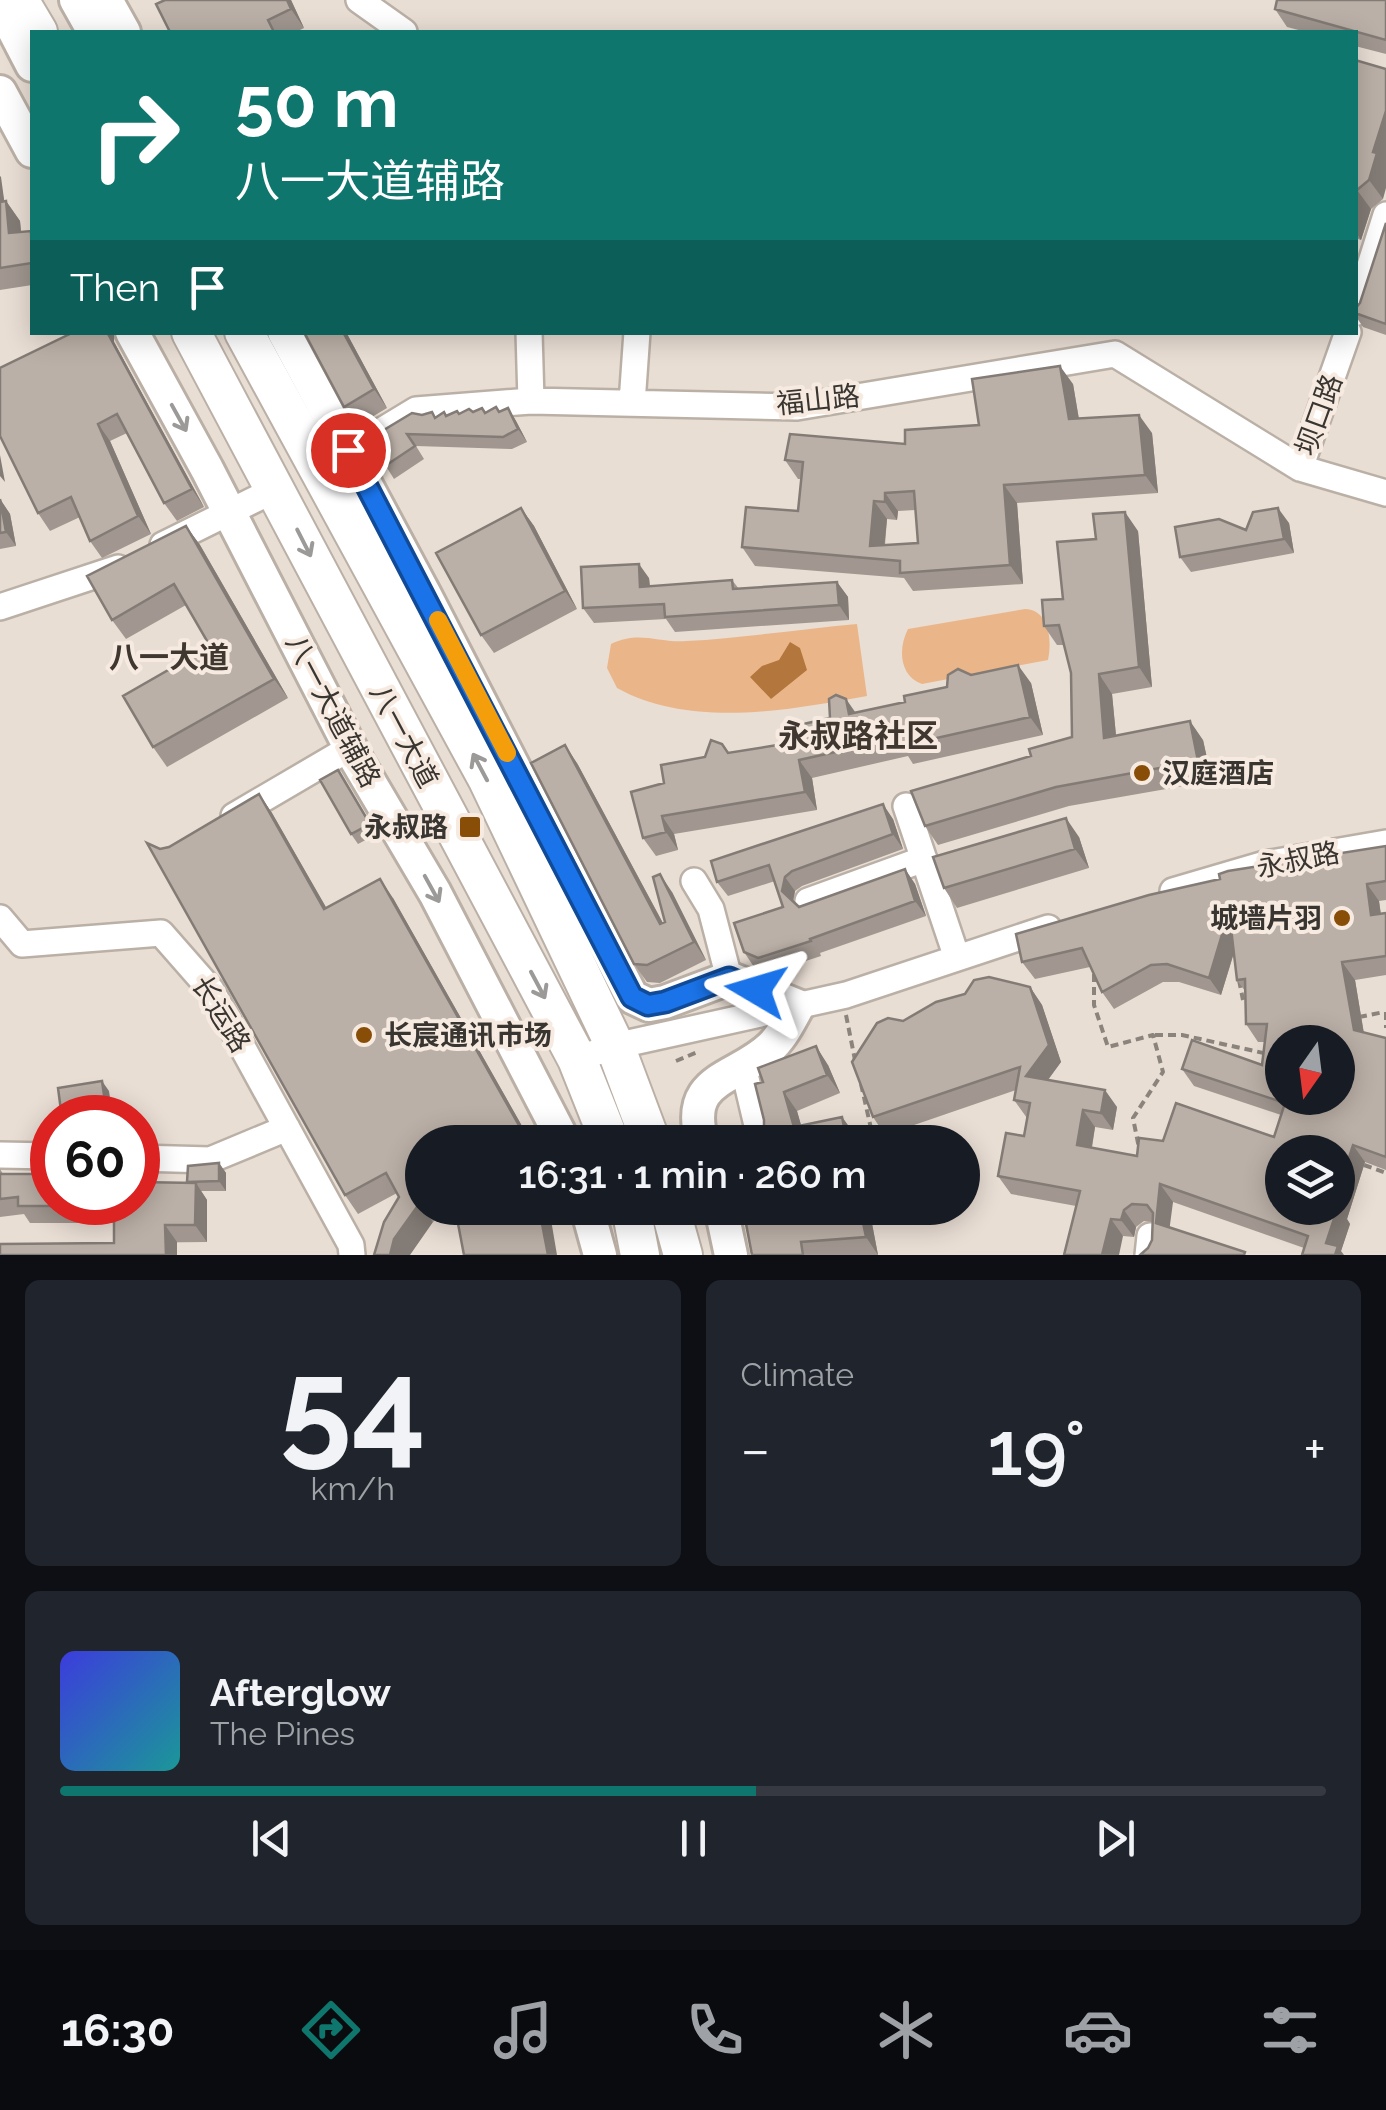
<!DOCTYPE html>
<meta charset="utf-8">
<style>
:root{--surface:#171b24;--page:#20242c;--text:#f1f3f6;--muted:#9ea1a6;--line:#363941;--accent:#0f766e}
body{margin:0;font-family:Raleway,"Noto Sans SC",sans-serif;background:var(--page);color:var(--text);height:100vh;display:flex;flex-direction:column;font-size:38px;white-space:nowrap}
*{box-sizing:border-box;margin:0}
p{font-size:32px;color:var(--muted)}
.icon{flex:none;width:55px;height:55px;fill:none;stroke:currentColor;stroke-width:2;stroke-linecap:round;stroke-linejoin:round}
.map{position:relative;height:1255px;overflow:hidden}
.panel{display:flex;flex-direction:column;gap:25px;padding:25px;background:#0d0f14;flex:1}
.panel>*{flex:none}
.guide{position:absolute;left:30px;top:30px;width:1328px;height:305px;border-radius:0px;box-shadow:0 5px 25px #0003;background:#0f766e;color:#fff;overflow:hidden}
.needle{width:65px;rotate:194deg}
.fabs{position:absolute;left:1265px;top:1025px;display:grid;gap:20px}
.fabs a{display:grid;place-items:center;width:90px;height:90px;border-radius:50%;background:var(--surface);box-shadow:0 5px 25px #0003;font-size:50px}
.speed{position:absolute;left:30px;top:1095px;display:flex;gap:20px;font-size:50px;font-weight:700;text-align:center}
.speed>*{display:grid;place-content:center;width:130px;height:130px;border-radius:50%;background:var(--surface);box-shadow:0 5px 25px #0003;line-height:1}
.speed .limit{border:15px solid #d22;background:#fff;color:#111}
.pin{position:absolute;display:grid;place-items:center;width:85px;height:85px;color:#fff;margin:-42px;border:5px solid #fff;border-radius:50%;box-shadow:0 2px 10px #0007}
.me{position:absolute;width:110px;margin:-55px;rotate:277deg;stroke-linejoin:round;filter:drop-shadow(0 0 8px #0008)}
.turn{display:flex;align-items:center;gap:35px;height:210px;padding:0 40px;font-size:45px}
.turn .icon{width:130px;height:130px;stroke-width:2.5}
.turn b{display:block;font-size:70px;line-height:85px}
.then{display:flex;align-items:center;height:95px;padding:0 40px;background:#0003;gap:20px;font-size:38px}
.big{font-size:75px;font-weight:600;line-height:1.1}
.panel .card{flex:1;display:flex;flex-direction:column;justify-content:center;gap:15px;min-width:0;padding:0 35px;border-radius:15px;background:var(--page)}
.panel .dial{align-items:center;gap:0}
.dial b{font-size:130px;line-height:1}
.song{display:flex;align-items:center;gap:30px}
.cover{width:120px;height:120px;border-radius:15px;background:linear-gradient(135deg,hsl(240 70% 55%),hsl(180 70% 35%))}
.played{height:10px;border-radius:5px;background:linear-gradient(90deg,var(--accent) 55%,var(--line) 55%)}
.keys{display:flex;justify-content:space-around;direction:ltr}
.heat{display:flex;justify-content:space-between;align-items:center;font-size:55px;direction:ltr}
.panel .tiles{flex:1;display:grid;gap:25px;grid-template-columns:1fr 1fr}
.card:last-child{grid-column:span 2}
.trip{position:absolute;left:405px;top:1125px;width:575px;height:100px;border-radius:50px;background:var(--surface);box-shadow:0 5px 25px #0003;font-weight:600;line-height:100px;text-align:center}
.menu{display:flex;height:160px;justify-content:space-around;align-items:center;background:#090b0e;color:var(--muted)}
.menu .icon{width:70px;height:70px}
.menu .active{color:var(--accent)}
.menu b{font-size:45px;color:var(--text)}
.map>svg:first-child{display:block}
.green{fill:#eab689}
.water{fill:#b3763c}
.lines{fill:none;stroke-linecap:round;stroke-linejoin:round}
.minor-casing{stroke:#bbb0a6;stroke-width:30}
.major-casing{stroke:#bbb0a6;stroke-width:38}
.highway-casing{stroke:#bbb0a6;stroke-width:42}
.path{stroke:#8b847d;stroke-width:4;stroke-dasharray:8 5;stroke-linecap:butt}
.minor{stroke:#fff;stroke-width:25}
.major{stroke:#fff;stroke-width:32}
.highway{stroke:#fff;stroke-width:38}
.wall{fill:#a19790;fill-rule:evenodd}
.shaded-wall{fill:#837b75}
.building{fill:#bbb0a7;stroke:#837b75;stroke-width:2.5;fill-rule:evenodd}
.oneway{stroke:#9c9a98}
.route-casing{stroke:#114b97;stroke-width:25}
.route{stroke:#1a73e8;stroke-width:18}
.slow{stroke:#f59e0b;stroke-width:18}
.poi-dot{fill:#884d06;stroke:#f7ebe1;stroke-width:4}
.labels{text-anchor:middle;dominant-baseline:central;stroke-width:8;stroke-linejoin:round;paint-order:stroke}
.street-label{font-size:28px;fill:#393531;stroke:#f7ebe1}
.poi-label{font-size:28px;font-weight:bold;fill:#393531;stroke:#f7ebe1;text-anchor:start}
.neighbourhood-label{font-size:30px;font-weight:bold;fill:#403730;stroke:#f7ebe1}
.quarter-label{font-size:32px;font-weight:bold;fill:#403730;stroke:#f7ebe1}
</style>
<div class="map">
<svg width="1386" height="1255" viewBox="0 0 1386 1255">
<rect width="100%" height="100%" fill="#e9ded4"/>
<!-- green -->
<path class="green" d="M1025,609C1050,610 1052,641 1048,660L922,684C899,676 898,648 908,629Z
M857,624L867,696C789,710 691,729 617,688L607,668L611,644C639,630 658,643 686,641C743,638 801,629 857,624Z"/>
<!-- water -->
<path class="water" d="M790,642L800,648L807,670L771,699L750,677L762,666L779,660Z"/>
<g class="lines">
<!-- minor casing -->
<g class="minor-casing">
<path id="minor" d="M359,0L404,32
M1355,313L1386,215
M529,332L531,401
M1348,332L1300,468L1386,493
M632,403L637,332
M335,459L416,410L531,401L797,407L1115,354L1300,468
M163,545L276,489
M0,607L118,568
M906,806L957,958
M234,816L350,748
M694,881L711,909L729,978
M1173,891L1265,864L1386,843
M808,901L924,859
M0,918L22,944L161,933L211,990L351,1245L352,1255
M577,1059L615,1046L846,995L1048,928
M743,1066L761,1142
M0,1155L52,1156
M138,1158L210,1160L287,1128
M811,1208L814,1226
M1148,1255L1150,1236"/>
</g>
<!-- major casing -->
<g class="major-casing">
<path id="major" d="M76,0L94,32
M106,0L124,32
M0,3L32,65
M0,92L32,151
M132,332L207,469L356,759L435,893L564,1142
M284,332L425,595L632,997L649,1005L665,1002L729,978L798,1006C791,1019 783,1035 772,1046C736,1081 683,1076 702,1142
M587,1208L600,1255
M721,1208L731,1255"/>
</g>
<!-- highway casing -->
<g class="highway-casing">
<path id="highway" d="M19,0L38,32
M191,332L577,1059L610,1142
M244,332L488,780L615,1046L651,1142
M631,1208L640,1255
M670,1208L683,1255"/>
</g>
<!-- path -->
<path class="path" d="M1094,974V1005L1108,1047L1153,1035L1163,1072L1133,1118L1139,1148
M1239,980L1243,1000
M1386,1012V1028
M846,1015L855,1060
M1359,1017L1384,1012
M1155,1035H1182L1268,1054
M676,1061L700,1051
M861,1084L874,1142
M1364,1165L1386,1173"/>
<!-- minor -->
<use href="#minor" class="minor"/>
<!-- major -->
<use href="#major" class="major"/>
<!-- highway -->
<use href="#highway" class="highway"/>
</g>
<!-- wall -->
<path class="wall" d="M291,0L304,28L296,32H170Z
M1386,0V54L1355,46V32H1306L1287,27L1275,9Z
M1355,60L1383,199L1371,209L1361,240L1355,238Z
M0,176L4,201H6L20,221L21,232L31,231L32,233V285L0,290Z
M1386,223V335L1363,327L1355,315V309L1360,303Z
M74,332H114V342L204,507L177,521L164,503L127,433L110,441L151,534L102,558L90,541L80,517L50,531L38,513Z
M304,332H346L387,408L357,426L344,407Z
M1073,384L1079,419L1152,433L1158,493L1017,503L1023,584L913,591L904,578L755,566L742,547L798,511L801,479H798L785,460L905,444L979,425ZM915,510L918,543L885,545L887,519L897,520L898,511Z
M482,408L486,412H499L508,408L516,421L527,442L512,449L416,446L424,459L394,479L369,439L432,412L435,417L473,412Z
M0,499L10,514L16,546L0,549Z
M521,508L534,526L577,609L494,653L481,635Z
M1289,523L1294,553L1191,572L1180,557L1246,530Z
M186,526L200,545L288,698L167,767L153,747L210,646L186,605L126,639L112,620Z
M1138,531L1152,687L1112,694L1116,735L1203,740L1212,781L1069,806L938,845L925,826L1031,756L1072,737L1071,673L1064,645H1057L1044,626L1063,599L1096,539Z
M649,578L650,586L732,580L739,589L837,582L848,597L849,620L675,632L666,619L594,623L583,608Z
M971,675L1031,683L1043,735L913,764L908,756L812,778L817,810L674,834L678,850L656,856L643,838L664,783L705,757L802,741L830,718L846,699L856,713L905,702L947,687Z
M577,763L663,923L665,922L672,892L706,960L660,983L647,982L634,964Z
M338,770L377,834L358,844L351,834Z
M259,794L272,813L326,908L393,898L531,1142H422V1208H449L433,1222L399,1197L397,1193L358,1214L345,1195L160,849L169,847Z
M893,819L903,849L802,886L795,891L793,901L799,907L905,869L915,884L926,916L820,953L821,956L769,973L754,967L744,952L783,907L775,881L728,896L717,882Z
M1079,837L1089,868L957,908L944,888Z
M1386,846V900L1379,901L1381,914L1386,913V975L1355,980L1364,1033L1386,1038V1170L1365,1162L1347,1219L1350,1224L1341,1251L1304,1248L1173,1202L1148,1248L1152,1240L1153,1222L1144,1221L1136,1227L1134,1237L1123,1236L1076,1206L1011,1194L998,1176L1024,1136L1027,1118L1014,1100L1016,1090L885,1135L873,1117L903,1021L1030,987L1042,1005L1061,1062L1048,1080L1117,1107L1113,1130L1095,1127L1092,1148L1137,1156L1163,1141L1274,1137L1281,1115L1194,1086L1182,1069L1262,1065L1265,1042H1258L1246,1024L1245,991L1237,980L1234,953L1221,995L1179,982H1163L1114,1009L1102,992L1090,967L1035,979L1022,962Z
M828,1065L840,1093L797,1111L801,1126L842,1117L855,1135L764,1140V1120L755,1084Z
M219,1163L226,1173V1191H201L207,1200V1242L114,1243V1223H30L24,1214L0,1217V1169L3,1174L52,1202L188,1183Z
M796,1208L798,1223L811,1221L816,1212V1208H869L878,1255H752Z"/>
<!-- shaded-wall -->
<path class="shaded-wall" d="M287,0H291L304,28L291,9Z
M1386,111V188L1383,199L1369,180L1373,152Z
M0,176L1,177L7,221L0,211Z
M1357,190L1371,209L1361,240L1355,231V197Z
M6,201L20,221L23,253L9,233Z
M107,332H114V342L204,507L192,489Z
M343,332H346L387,408L374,389Z
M1060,366L1073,384L1082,438L1069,419Z
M508,408L516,421L527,442L518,429Z
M1139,415L1152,433L1158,493L1145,475Z
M98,424L110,441L151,534L138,516Z
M0,455L5,482L0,476Z
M1004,485L1017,503L1023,584L1010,565Z
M885,493L898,511L897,520L885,502Z
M0,499L10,514L16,546L6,532Z
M874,501L887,519L883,559L870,546Z
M521,508L534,526L577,609L565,591Z
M1278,508L1289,523L1294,553L1284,539Z
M1125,512L1138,531L1152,687L1139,667Z
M186,526L200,545L288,698L274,679Z
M639,564L649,578L651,601L640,587Z
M837,582L848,597L849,620L839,605Z
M1018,665L1031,683L1043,735L1030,717Z
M1099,674L1112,694L1118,757L1104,738Z
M846,699L858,717L849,714Z
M1190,721L1203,740L1212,781L1198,761Z
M565,745L577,763L673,942L660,924Z
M799,760L812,778L817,810L805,792Z
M259,794L272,813L338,928L324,909Z
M883,804L893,819L903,849L893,834Z
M662,816L674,834L678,850L666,832Z
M1066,818L1079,837L1089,868L1075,849Z
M905,869L915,884L926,916L915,901Z
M660,874L672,892L706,960L694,942Z
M785,877L795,891L792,906L782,891Z
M380,879L393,898L531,1142L521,1129Z
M1367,884L1379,901L1383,932L1371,915Z
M1229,911L1241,929L1221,995L1209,978Z
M1342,962L1355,980L1366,1047L1354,1030Z
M1030,987L1042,1005L1061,1062L1038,1093L1026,1076Z
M816,1046L828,1065L840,1093L827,1075Z
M102,1081L109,1091L113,1118L107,1116Z
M1105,1090L1117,1107L1113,1130L1101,1113Z
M784,1092L797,1111L806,1142L794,1127Z
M1083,1110L1095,1127L1089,1163L1077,1145Z
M842,1117L855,1135L857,1142H847Z
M1353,1145L1365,1162L1347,1219L1350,1224L1341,1251L1344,1255H1334L1326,1243L1338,1208V1192Z
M219,1163L226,1173V1191L219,1181Z
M196,1183L207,1200V1242L195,1225Z
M1160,1184L1173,1202L1168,1240L1156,1223Z
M419,1203L433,1222L410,1255H390L394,1239Z
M539,1208H549L557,1255H548Z
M785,1208H796L798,1230L785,1211Z
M860,1208H869L878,1255L866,1237Z
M1124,1210L1136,1227L1134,1237L1121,1220Z
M1111,1219L1123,1236L1119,1255H1102Z
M165,1225L177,1242V1255H166Z"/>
<!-- building -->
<path class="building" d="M165,0H287L291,9L268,20L274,32H170L156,4Z
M1277,0H1386V40L1275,9Z
M1355,60L1386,69V111L1373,152L1377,153L1369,180L1357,190L1355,197Z
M6,201L9,233L31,231L32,263L0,268V202Z
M1386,223V324L1355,313V309L1360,303Z
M74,332H107L192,489L164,503L117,414L98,424L138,516L90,541L71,497L38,513L0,436V368Z
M304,332H343L374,389L344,407Z
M1060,366L1069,419L1139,415L1145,475L1004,485L1010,565L900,573V561L742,547L746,507L798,511L803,462L785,460L790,434L905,444V430L979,425L972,379ZM914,491L918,543L870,546L874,501L885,502V493Z
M496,407L499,412L508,408L518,429L503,437L407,434L415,446L385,466L369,439L412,413L422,415L432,412L435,418L444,412L446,416L457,411L459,414L469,409L473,412L482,408L485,413Z
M0,499L6,532L0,533Z
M521,508L565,591L481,635L436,553Z
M1278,508L1284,539L1180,557L1175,527L1219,519L1246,530L1253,512Z
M1125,512L1139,667L1099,674L1104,738L1190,721L1198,761L1056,787L925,826L911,791L1031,756L1029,749L1072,737L1071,673L1059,625L1044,626L1042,600L1063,599L1057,542L1096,539L1093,514Z
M186,526L274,679L153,747L123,696L210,646L174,584L112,620L87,576Z
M639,564L640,587L732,580L733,589L837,582L839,605L665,617L664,604L583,608L581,567Z
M1018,665L1030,717L901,746L899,738L799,760L805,792L662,816L666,832L643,838L631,792L664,783L661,765L705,757L711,740L722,744L728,753L802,741L799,725L830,718L829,699L836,695L846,699L849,714L905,702L904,696L947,687L948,675L958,669L971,675Z
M565,745L660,924L665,922L653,877L660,874L694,942L647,965L634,964L531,763Z
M338,770L370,824L351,834L320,780Z
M259,794L324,909L380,879L521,1129L498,1142H422V1200L394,1239L390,1255H374L384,1222L399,1197L386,1173L345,1195L147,843L160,849L169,847Z
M883,804L893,834L792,871L785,877L782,891L799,907L905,869L915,901L810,939L811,941L758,958L744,952L734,923L783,907L769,865L717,882L711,861Z
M1066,818L1075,849L944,888L933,857Z
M1386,846V881L1367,884L1371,915L1386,913V956L1342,962L1354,1030L1386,1038V1157L1353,1145L1338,1192V1152H1282V1208L1338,1207L1326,1243L1338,1246L1335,1255H1302L1308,1236L1160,1184L1156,1223L1245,1252L1244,1255H1140L1148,1248L1152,1240L1153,1213L1147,1205L1132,1204L1124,1210L1121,1220L1111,1219L1102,1255H1064L1080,1191L998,1176L1006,1133L1024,1136L1030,1103L1014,1100L1020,1067L873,1117L852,1062L877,1023L888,1018L903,1021L936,1002L965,994L974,980L989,977L1030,987L1049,1045L1026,1076L1105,1090L1101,1113L1083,1110L1077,1145L1137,1156L1139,1138L1163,1141L1176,1103L1274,1137L1285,1103L1182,1069L1192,1040L1262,1065L1267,1024H1246L1245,979L1237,980L1229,911L1209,978L1167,964L1151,965L1102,992L1082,948L1022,962L1016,934L1149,895L1220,879L1219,874L1228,871ZM1282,1042H1338V1098H1282Z
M816,1046L827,1075L784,1092L794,1127L842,1117L847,1142H745L764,1140V1120L755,1084L763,1082L758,1068Z
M102,1081L107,1116L98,1118H62L58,1088Z
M219,1163V1181L187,1182L188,1166Z
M0,1174H52V1202H138V1182L196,1183L195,1225H165L166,1255H0V1244L114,1243V1206H18V1197L0,1199Z
M455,1208H539L548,1255H464Z
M743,1208H785V1211L796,1223L811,1221L816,1212V1208H860L866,1237L801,1242L803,1255H752Z"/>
<!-- one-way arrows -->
<defs><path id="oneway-shaft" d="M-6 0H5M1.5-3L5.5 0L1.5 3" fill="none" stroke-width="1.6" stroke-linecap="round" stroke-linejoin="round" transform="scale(2.5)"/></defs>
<g class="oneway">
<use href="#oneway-shaft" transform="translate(179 418) rotate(61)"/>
<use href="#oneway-shaft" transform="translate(304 543) rotate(63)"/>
<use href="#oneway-shaft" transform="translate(480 767) rotate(-118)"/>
<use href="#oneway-shaft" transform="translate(432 889) rotate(61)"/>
<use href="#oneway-shaft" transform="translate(538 985) rotate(62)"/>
</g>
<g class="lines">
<!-- route casing -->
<g class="route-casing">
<path id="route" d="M348,450L632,997L648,1005L665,1002L729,978L756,990"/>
</g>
<!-- route -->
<use href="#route" class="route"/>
<!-- slow -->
<path class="slow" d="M438,620L507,753"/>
</g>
<!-- markers -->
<g class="poi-dot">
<circle cx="1142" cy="773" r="10"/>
<rect x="458" y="815" width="24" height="24" rx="5"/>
<circle cx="1342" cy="918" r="10"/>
<circle cx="364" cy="1035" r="10"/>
</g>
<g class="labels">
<!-- street labels -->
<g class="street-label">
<text transform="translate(818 400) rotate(-6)">福山路</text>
<text transform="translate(1319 415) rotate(-70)">坝口路</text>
<text transform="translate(333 711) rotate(62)">八一大道辅路</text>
<text transform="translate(404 736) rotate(62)">八一大道</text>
<text transform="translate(1298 860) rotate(-11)">永叔路</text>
<text transform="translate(221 1014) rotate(58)">长运路</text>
</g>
<!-- poi labels -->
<g class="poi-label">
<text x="1162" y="773">汉庭酒店</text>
<text x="448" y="827" text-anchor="end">永叔路</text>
<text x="1322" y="918" text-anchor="end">城墙片羽</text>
<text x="384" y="1035">长宸通讯市场</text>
</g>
<!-- neighbourhood labels -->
<g class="neighbourhood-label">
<text x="169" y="657">八一大道</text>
</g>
<!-- quarter labels -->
<g class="quarter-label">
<text x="858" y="735">永叔路社区</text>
</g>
</g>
</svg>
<div class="fabs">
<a><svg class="needle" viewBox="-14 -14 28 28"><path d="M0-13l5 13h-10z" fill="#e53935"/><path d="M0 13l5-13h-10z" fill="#9ea1a6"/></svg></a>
<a><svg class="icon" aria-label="layers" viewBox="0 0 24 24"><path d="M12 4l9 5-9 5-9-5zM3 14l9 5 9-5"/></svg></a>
</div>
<div class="speed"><div class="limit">60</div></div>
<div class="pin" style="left:348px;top:450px;background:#d93025"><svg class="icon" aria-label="arrive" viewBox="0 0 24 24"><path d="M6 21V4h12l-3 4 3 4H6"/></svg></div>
<svg class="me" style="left:756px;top:990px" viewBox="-20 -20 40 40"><path d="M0-17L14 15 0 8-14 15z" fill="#1a73e8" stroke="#fff" stroke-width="4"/></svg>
<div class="trip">16:31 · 1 min · 260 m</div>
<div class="guide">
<div class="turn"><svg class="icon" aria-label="right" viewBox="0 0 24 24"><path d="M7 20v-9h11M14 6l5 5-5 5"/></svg><div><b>50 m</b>八一大道辅路</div></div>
<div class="then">Then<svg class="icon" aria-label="arrive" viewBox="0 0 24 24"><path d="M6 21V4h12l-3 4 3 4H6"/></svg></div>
</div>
</div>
<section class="panel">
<div class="tiles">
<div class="card dial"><b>54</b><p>km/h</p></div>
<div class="card"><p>Climate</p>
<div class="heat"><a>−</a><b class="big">19°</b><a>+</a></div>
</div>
<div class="card">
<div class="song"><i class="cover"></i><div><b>Afterglow</b><p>The Pines</p></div></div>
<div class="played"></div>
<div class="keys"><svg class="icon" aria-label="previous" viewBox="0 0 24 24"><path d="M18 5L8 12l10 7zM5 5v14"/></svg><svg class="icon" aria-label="pause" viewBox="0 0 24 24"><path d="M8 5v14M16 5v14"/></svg><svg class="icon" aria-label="next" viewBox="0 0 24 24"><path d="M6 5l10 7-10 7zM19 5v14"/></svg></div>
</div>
</div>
</section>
<nav class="menu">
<b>16:30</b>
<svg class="icon active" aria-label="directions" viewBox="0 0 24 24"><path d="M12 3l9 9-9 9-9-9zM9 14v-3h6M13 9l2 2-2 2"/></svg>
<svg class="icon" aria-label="music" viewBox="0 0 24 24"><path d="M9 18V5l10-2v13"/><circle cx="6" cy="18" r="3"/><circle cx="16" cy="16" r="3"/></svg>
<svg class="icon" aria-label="phone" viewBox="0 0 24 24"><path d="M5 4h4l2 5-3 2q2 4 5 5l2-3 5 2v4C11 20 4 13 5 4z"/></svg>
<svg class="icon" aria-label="climate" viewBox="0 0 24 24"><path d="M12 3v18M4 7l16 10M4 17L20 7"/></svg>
<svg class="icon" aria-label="car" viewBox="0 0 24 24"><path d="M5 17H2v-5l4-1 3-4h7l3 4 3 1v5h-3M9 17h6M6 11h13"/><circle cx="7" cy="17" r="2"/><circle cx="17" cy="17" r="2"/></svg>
<svg class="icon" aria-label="filters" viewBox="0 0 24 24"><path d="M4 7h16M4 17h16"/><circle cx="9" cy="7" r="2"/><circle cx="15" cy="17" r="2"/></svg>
</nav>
